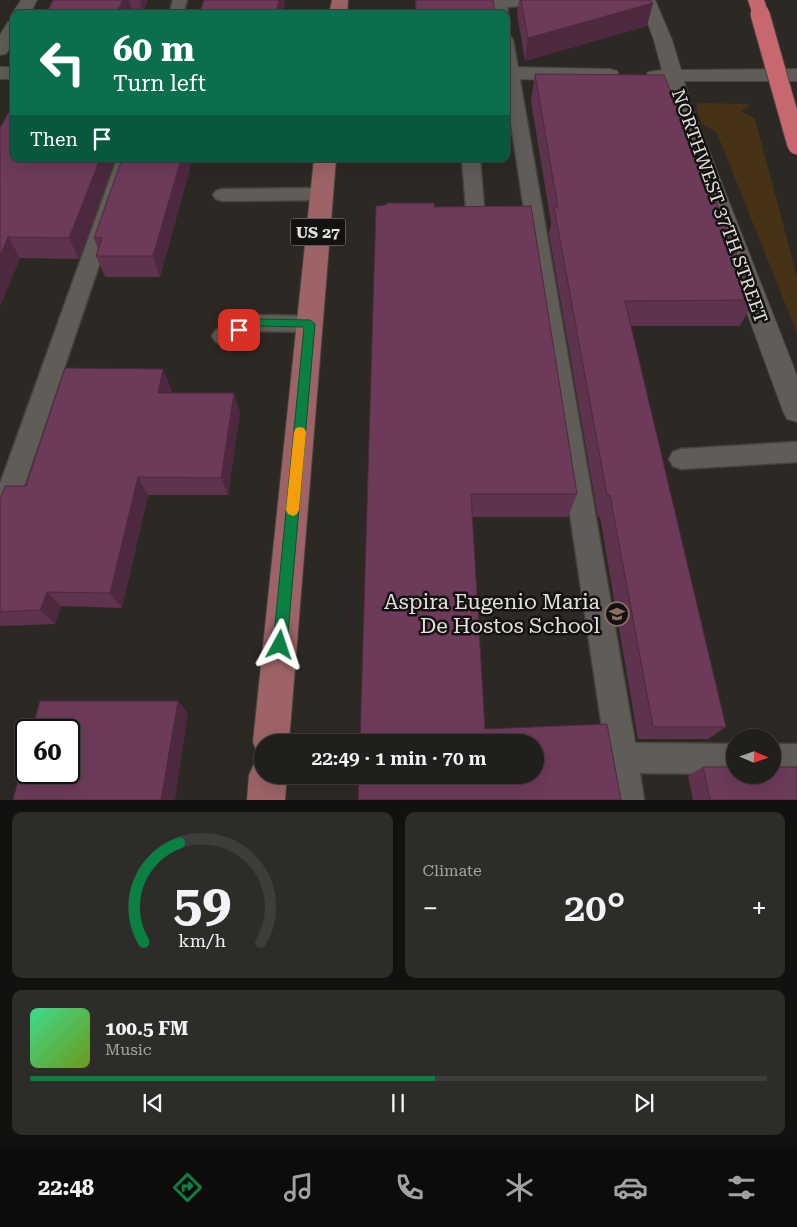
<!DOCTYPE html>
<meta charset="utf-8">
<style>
:root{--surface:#211f1c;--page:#2d2c29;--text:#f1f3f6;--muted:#a2a2a3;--line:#3e3d3b;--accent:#0b8043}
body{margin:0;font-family:"Roboto Serif",serif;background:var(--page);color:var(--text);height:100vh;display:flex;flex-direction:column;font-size:19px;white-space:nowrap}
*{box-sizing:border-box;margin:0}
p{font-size:16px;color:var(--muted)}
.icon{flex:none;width:28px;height:28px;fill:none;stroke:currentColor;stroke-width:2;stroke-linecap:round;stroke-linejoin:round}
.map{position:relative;height:800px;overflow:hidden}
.sheet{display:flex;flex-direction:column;gap:12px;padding:12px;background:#12110f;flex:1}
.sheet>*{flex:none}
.banner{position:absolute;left:10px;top:10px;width:500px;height:152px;border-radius:10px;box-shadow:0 5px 20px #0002,0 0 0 1px var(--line);background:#0b6e4f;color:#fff;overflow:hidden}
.needle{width:32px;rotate:92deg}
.tools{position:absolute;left:726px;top:729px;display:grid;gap:10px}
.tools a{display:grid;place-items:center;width:55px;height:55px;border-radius:50%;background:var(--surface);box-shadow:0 5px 20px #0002,0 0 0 1px var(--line);font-size:25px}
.speed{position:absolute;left:15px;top:719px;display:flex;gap:10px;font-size:25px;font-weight:700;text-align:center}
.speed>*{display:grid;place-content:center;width:65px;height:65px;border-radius:50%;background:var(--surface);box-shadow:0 5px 20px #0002,0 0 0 1px var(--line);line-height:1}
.speed .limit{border:2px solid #111;border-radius:8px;background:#fff;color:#111}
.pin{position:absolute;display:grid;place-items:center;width:42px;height:42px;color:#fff;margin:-21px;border-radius:10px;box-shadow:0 2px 8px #0006}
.me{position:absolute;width:55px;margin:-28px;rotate:5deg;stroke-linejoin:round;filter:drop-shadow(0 0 4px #0008)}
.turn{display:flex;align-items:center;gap:18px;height:105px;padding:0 20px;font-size:22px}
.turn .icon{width:65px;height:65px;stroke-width:2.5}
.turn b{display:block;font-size:35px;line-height:42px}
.then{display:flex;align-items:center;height:48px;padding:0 20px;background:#0003;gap:10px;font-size:19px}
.big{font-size:38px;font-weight:600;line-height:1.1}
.sheet .card{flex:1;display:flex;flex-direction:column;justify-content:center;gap:8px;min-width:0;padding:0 18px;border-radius:10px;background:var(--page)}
.sheet .dial{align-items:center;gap:0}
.dial svg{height:130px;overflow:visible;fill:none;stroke:var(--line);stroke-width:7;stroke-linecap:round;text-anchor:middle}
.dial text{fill:var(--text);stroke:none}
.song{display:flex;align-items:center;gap:15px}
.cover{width:60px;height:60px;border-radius:8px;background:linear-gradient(135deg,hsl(150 70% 55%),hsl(80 70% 35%))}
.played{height:5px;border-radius:2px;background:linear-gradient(90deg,var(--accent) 55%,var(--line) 55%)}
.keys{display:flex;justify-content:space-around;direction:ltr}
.heat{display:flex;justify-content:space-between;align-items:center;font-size:28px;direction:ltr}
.sheet .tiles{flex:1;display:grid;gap:12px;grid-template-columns:1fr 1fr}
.card:last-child{grid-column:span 2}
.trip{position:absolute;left:254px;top:734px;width:290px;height:50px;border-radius:25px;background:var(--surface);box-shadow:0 5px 20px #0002,0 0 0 1px var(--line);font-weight:600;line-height:50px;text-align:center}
.tab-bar{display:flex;height:80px;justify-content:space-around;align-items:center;background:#0d0c0b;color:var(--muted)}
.tab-bar .icon{width:35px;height:35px}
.tab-bar .current{color:var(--accent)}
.tab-bar b{font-size:22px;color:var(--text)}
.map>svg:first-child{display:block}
.green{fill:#463316}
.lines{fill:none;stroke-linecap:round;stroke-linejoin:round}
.service-casing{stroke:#464440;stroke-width:3}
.minor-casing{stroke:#464440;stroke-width:2}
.primary-casing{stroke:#464440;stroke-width:2}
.motorway-casing{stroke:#464440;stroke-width:2}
.service{fill:#605d58;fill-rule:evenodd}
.minor{fill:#605d58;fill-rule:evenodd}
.primary{fill:#9e6366;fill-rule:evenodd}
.motorway{fill:#c76770;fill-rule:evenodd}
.motorway-bridge-casing{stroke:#464440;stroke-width:21;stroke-linecap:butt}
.motorway-bridge{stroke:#c76770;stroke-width:19}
.wall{fill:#5f324d}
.shaded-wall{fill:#4d293f}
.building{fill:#6e3a5a;stroke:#4d293f}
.route{fill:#0b8043;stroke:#07532c}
.slow{fill:#f59e0b}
.labels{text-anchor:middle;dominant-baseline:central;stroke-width:5;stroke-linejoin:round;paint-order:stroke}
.shield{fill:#131210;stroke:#a5a3a0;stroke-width:1}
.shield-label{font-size:16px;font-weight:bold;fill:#e3e1de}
.street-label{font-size:18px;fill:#e3e1de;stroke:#131210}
.near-poi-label{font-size:21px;fill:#e3e1de;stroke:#131210;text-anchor:end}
</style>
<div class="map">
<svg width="797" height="800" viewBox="0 0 797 800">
<rect width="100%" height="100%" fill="#2c2925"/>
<!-- green -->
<path class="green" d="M698,103L748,104L749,107L741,111L755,119L797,277V333L717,133L702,124L696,107Z"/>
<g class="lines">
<!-- service casing -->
<g class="service-casing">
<path id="service" d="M173,0H187L183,14H169Z
M493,0H519L521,3L519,6L507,7L508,14L506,17V14H494Z
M506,36L511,37L513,40L635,743L735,744V774L640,773L644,800H613L506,90Z
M117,159H135L13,519L9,527L0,530V484Z
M462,159H480L485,220L483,224L476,226L469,224L467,220Z
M321,188L327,190L330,194L327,198L321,200L222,201L216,199L213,195L216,191L222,189Z
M255,315L310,316L317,318L320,324L317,330L310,332L257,331L223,344L216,342L212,336L216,330Z
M797,442V462L681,469L673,466L669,459L673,452L681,449Z
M772,744H797V774H772Z"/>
</g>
<!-- minor casing -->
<g class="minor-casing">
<path id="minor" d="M21,0H37L30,14H14V16L12,14Z
M639,0H655L672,40L681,70L797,69V81H684L690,102L797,376V422L787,419L783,411L670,102L665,82L648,80L646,76L648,72L662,70L654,40Z
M14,21V42L6,54L0,55V35L8,22Z
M0,67H14V79H0Z
M506,67L610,69L617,71L619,75L617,79L610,81L506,79Z"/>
</g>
<!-- primary casing -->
<g class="primary-casing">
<path id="primary" d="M332,0H348L347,14H329Z
M314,159H336L289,742H262V757L258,755L253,742Z
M262,759V775H287L285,800H247L249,775L255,762Z"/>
</g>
<!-- motorway casing -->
<g class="motorway-casing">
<path id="motorway" d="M748,0H764L769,14L766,18L760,19L754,18Z"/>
</g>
<!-- service -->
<use href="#service" class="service"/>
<!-- minor -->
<use href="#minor" class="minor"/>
<!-- primary -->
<use href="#primary" class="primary"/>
<!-- motorway -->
<use href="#motorway" class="motorway"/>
<!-- motorway-bridge casing -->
<g class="motorway-bridge-casing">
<path id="motorway-bridge" d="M760,14L797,145"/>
</g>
<!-- motorway-bridge -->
<use href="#motorway-bridge" class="motorway-bridge"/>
</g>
<!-- wall -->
<path class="wall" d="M53,0H148L143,12H133L132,14H46Z
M415,0H493L495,14H415Z
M519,0H651L647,26L525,61L517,14Z
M535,74L754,300L740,326H631L726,727L708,739H638L600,517H598L549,234L551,223L531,101Z
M14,159H115L79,259L20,258L0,306Z
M122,159H191L192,161L160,277H105L96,256L98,249L94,238Z
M434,207L577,494L568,517H472L360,742Z
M171,388V393L240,412L228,495H148L122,608L61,606L55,624L0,626V499L26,486Z
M703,767L797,800H693L688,776Z"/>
<!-- shaded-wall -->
<path class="shaded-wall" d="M123,0H129L133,12L132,14H116Z
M140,0H148L143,12Z
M279,0H285V3L283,14H276Z
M653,3L647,26L525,61L528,38Z
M100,159H115L79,259L69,238Z
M181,159H191L192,161L160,277L153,256Z
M8,237L20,258L0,306V256Z
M163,369L171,388L167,412L158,393Z
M234,393L240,412L228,495L221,478Z
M138,477L148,495L122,608L110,593Z
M47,592L61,606L55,624L40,610Z
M178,701L188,713L175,800H161Z"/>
<!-- building -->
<path class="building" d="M53,0H123L116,14H46Z
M204,0H279L276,14H199Z
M416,0H493L495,14H416Z
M521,0H651L653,3L528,38Z
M535,74L664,75L718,206L754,300L625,301L726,727H653L610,495H607L554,207H558Z
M14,102V159H100L69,238L8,237L0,256V128Z
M122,159H181L153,256H96L102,238H94Z
M387,203H434V207L531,206L577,494H471L485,729L607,724L621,800H358L359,775H535V742H360L376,206L386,205Z
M65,368L163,369L158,393H234L221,478L138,477L110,593L47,592L40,610L0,612V499L5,486H26Z
M40,701H178L161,800H13L26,750V772H69V730H32Z
M703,767H735V775H772V767H797V800H710Z"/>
<!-- route -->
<path class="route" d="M255,319L310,320L315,324L287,645L285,650L280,652L275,650L273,645L304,327L256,326L239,334L235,332L234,330L235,327Z"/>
<!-- slow -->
<path class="slow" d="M300,427L304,428L306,432L299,510L297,514L293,516L288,514L286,510L294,432L296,428Z"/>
<!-- icons -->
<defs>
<g id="school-ring" transform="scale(1.25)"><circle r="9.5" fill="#131210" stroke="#8d6e63" stroke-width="1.5"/><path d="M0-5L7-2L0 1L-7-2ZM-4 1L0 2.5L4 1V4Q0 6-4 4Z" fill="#8d6e63"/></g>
</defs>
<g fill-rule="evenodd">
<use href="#school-ring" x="617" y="614"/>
</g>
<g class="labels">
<!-- shield labels -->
<rect class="shield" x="290.5" y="218.5" width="55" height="27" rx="4"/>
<g class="shield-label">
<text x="318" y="232">US 27</text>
</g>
<!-- street labels -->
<g class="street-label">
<text transform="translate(720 206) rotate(70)">NORTHWEST 37TH STREET</text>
</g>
<!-- near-poi labels -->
<g class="near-poi-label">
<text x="600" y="602">Aspira Eugenio Maria<tspan x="600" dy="24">De Hostos School</tspan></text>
</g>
</g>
</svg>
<div class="tools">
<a><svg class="needle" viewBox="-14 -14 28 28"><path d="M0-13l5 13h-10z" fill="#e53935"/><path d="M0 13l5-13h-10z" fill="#a2a2a3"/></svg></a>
</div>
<div class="speed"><div class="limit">60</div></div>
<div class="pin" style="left:239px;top:330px;background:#d93025"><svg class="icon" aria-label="arrive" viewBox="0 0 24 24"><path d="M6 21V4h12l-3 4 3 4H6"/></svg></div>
<svg class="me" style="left:280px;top:645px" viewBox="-20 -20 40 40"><path d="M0-17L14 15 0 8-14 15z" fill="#0b8043" stroke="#fff" stroke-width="4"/></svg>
<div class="trip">22:49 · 1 min · 70 m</div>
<div class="banner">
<div class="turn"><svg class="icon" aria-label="left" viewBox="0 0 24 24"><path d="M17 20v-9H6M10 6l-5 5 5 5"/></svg><div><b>60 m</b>Turn left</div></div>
<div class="then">Then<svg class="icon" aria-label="arrive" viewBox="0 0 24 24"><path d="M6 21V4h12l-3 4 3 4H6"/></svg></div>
</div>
</div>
<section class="sheet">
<div class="tiles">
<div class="card dial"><svg viewBox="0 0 100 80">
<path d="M14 69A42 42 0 1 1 86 69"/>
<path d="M14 69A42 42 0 0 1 36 8" stroke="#0b8043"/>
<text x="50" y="56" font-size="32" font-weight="700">59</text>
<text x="50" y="72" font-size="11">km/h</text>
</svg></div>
<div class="card"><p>Climate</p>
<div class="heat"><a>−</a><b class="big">20°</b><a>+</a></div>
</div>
<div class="card">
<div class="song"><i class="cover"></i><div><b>100.5 FM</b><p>Music</p></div></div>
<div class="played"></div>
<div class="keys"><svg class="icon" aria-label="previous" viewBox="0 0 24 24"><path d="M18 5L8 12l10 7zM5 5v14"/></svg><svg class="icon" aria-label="pause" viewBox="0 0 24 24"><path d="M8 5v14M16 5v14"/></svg><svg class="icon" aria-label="next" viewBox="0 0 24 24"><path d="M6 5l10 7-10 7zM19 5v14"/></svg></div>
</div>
</div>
</section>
<nav class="tab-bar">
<b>22:48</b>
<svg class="icon current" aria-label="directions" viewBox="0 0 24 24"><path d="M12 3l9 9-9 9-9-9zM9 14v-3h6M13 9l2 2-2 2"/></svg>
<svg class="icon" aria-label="music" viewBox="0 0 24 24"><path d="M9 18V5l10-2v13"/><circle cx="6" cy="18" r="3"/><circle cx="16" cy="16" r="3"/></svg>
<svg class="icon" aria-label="phone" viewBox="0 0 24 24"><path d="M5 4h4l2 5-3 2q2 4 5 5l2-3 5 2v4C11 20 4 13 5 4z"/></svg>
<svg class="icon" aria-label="climate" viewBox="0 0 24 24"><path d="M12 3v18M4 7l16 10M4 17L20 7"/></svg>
<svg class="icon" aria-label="car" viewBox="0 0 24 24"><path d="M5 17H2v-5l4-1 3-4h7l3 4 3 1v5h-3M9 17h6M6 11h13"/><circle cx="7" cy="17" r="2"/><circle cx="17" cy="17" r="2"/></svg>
<svg class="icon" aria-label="filters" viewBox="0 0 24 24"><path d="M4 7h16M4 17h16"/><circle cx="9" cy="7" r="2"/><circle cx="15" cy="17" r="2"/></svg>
</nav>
